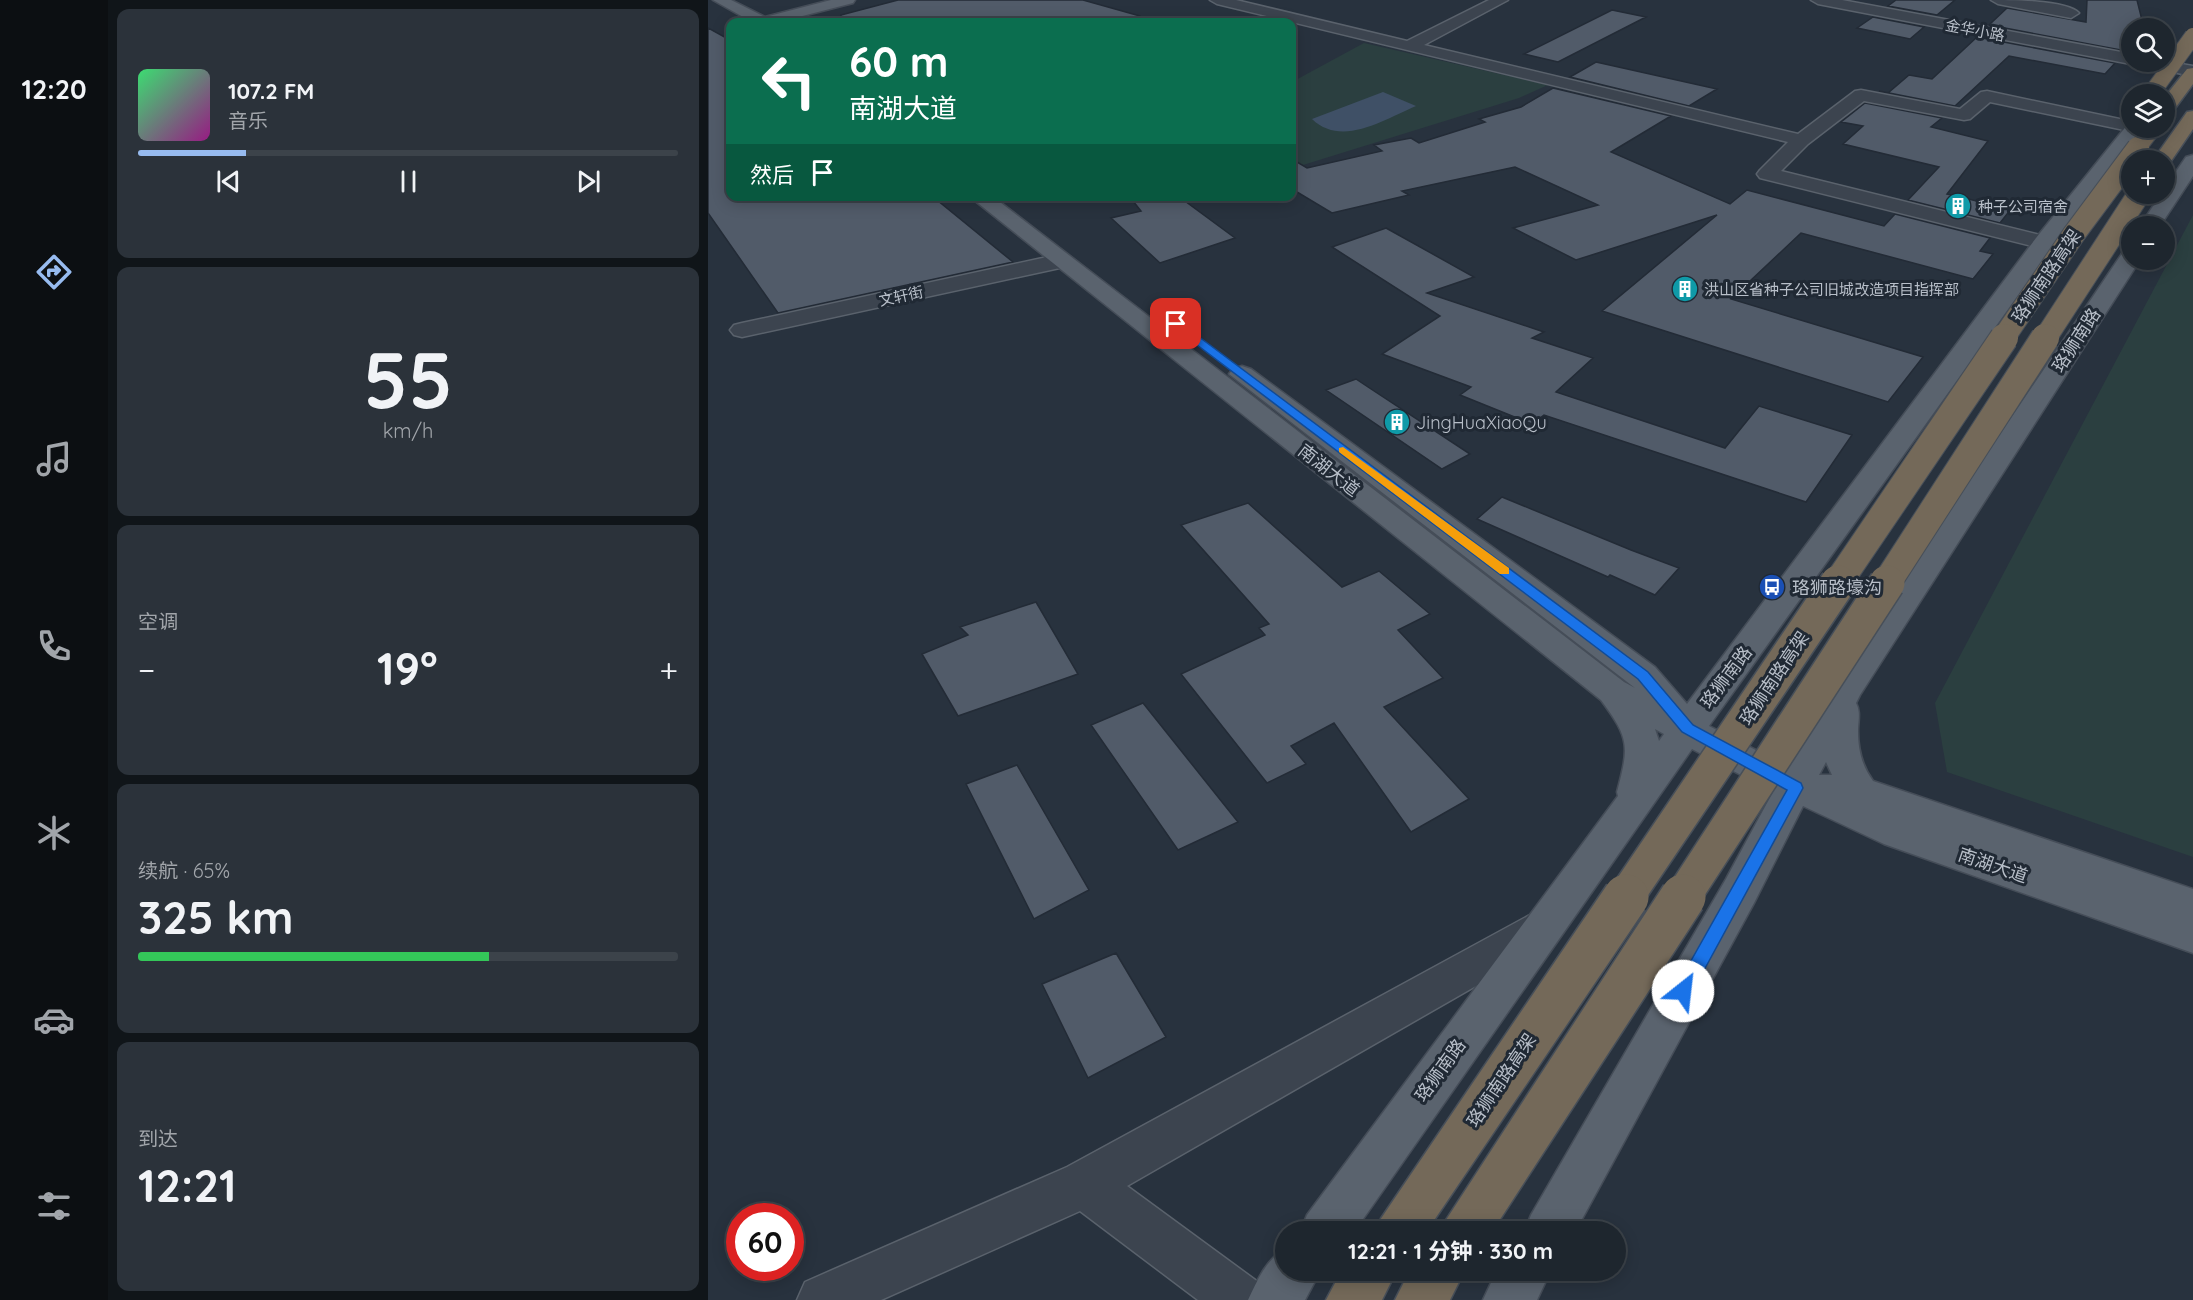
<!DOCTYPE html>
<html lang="zh">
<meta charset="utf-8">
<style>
:root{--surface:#1e262e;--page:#2b323a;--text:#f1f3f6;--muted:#a1a5aa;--line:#3c434a;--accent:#97bbef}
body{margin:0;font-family:Quicksand,"Noto Sans SC",sans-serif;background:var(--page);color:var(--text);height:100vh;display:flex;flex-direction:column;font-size:22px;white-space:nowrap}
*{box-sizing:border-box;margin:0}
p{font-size:20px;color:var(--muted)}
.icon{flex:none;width:33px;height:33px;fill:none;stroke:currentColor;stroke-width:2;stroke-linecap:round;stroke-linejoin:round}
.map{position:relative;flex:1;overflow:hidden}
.drawer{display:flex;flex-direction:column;gap:9px;padding:9px;background:#101519;width:600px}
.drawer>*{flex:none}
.hud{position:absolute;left:18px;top:18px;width:570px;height:183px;border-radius:12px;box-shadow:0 3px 15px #0003,0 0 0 2px var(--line);background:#0b6e4f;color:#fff;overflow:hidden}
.controls{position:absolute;left:1413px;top:18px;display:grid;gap:12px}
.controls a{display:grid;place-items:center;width:54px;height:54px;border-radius:50%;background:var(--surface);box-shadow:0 3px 15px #0003,0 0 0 2px var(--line);font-size:30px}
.speed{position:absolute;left:18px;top:1203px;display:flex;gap:12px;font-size:30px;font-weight:700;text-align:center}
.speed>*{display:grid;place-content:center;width:78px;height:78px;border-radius:50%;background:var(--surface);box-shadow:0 3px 15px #0003,0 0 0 2px var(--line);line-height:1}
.speed .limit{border:9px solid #d22;background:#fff;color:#111}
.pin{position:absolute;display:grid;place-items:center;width:51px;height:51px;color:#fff;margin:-26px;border-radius:12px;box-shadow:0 3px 9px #0006}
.me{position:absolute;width:66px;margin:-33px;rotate:29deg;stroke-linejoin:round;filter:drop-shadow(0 0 4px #0008)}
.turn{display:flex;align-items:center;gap:21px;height:126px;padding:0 24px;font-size:27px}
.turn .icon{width:78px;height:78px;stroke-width:2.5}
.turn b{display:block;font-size:42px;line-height:51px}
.then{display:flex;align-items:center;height:57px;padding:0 24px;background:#0003;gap:12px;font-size:22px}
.big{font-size:45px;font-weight:700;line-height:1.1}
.drawer .tile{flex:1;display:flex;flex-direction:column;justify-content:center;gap:9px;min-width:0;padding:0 21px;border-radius:12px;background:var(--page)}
.drawer .dial{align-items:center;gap:0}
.dial b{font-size:78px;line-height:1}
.song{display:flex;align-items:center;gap:18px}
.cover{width:72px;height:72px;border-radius:9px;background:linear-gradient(135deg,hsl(140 70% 55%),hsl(310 70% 35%))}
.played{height:6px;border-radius:3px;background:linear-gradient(90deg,var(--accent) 20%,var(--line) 20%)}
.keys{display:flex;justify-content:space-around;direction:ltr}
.heat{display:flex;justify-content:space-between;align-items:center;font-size:33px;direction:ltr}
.charge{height:9px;border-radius:4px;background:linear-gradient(90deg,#34c759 65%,var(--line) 0)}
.trip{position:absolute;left:567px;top:1221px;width:351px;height:60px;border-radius:30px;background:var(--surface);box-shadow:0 3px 15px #0003,0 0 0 2px var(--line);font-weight:700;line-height:60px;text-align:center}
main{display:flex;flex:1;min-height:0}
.menu{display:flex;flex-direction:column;width:108px;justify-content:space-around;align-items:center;background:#0c0f12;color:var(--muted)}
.menu .icon{width:42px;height:42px}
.menu .on{color:var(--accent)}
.menu b{font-size:27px;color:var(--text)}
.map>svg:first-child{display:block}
.green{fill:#2b3f40}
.water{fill:#3f5066}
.building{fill:#515b69;stroke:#232b36;stroke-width:1.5}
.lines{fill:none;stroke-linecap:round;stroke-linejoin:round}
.minor-casing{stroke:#5a626c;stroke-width:3}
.major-casing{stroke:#454d58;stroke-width:3}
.highway-casing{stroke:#474f59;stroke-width:3}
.minor{fill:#3c444f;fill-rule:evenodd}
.major{fill:#5a636e;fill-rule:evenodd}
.highway{fill:#746959;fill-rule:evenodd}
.highway-bridge-far4-casing{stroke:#474f59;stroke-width:18;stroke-linecap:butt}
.highway-bridge-far3-casing{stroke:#474f59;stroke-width:24;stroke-linecap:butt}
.highway-bridge-far2-casing{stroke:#474f59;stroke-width:30;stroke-linecap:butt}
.highway-bridge-far1-casing{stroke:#474f59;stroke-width:38;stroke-linecap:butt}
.highway-bridge-casing{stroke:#474f59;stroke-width:48;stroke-linecap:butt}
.highway-bridge-far4{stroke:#746959;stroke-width:16}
.highway-bridge-far3{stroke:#746959;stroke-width:22}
.highway-bridge-far2{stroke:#746959;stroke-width:28}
.highway-bridge-far1{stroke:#746959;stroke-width:35}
.highway-bridge{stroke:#746959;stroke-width:45}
.route{fill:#1a73e8;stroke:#114b97;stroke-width:1.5}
.slow{fill:#f59e0b}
.labels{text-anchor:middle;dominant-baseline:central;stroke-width:6;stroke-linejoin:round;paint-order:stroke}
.far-street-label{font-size:15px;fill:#b8bfc9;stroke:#202934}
.far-poi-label{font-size:15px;fill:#b8bfc9;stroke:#202934;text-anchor:start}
.street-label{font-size:18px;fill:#b8bfc9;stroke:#202934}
.poi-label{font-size:18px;fill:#b8bfc9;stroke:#202934;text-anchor:start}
</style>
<main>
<nav class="menu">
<b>12:20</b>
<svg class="icon on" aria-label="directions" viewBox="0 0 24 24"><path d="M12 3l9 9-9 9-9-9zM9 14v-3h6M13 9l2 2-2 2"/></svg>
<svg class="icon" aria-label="music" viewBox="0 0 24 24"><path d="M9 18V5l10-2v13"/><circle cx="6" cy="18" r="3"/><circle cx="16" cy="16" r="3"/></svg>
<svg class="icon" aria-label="phone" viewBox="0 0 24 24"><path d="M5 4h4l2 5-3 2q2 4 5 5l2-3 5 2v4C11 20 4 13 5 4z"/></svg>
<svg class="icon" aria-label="climate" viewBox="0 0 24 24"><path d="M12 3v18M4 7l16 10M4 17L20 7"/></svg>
<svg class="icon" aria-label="car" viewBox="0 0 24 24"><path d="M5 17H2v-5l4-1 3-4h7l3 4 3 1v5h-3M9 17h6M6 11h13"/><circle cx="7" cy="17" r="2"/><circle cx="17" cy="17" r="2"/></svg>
<svg class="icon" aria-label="filters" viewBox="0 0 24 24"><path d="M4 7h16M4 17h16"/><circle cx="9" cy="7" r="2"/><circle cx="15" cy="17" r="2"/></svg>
</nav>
<section class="drawer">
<div class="tile">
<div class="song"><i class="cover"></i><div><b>107.2 FM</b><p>音乐</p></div></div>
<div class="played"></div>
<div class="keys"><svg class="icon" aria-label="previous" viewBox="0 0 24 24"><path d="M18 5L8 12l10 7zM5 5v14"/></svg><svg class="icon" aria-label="pause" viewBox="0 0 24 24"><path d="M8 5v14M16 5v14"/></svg><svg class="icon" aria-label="next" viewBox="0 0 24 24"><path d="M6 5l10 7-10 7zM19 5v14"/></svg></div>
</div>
<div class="tile dial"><b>55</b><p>km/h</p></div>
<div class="tile"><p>空调</p>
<div class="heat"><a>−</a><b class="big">19°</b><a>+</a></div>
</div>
<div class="tile"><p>续航 · 65%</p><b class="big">325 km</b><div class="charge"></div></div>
<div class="tile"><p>到达</p><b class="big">12:21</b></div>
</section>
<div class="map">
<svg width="1485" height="1300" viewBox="0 0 1485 1300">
<rect width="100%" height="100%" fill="#28323e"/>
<!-- green -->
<path class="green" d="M656,43L840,85L811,98L595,165L584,162V82Z
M1485,215V857L1239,772L1227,703Z"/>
<!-- water -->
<path class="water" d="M675,92L708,106C677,119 634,148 604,119Z"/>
<!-- building -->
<path class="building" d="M190,0H375L432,16L431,22H133V15Z
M1188,0H1247L1229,15L1180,6Z
M1379,0H1429L1436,28H1424V44L1418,51L1281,25L1299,8L1378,22Z
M904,10L938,17L850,62L816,54Z
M1165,17L1216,27L1202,39L1149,28Z
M0,28L22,40V196H224L305,262L70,313L0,213Z
M1269,37L1407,63L1397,74L1301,56L1247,106L1171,91L1180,93L1201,75L1224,79Z
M888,62L1009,89L981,106L862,77Z
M845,88L963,116L903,152L1022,204L1039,190L1176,226L1187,214L1282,238L1272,251L1285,254L1265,279L1093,233L1023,299L1215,357L1180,402L894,311L1009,215L868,260L805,228L890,205L807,167L694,191L701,195L624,213L584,189V159L599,168L674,151L666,145L703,138L711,143L777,122L771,119L813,107Z
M1157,103L1234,118L1223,127L1280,141L1239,194L1303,209L1292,223L1200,200L1231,167L1135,144L1155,126L1133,122Z
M421,196H470L527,238L452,263L403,218L433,211Z
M678,228L766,277L719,293L836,332L824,338L885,358L848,392L1017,448L1051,406L1144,435L1098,502L836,415L824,424L752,395L763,387L674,354L732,316L624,247Z
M648,379L660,387L762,454L734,469L618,390Z
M794,497L923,550L971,568L947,595L902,575L900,577L769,519Z
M540,503L634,587L671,571L722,614L690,630L735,678L676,707L761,799L703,832L626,723L583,746L598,764L559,783L473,674L557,635L551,628L561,624L473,525Z
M328,602L370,674L250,716L214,654L260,635L252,627Z
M435,703L530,822L470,850L383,725Z
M309,765L381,890L326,919L258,784Z
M408,953L458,1037L380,1078L334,984Z"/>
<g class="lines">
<!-- minor casing -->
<g class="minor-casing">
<path id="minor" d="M502,0H528L699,41L781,0H800L716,45L1090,134L1147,91L1153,90L1252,109L1273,92L1279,91L1421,121H1424V128H1429L1421,131L1282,102L1262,119L1256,120L1156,101L1100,144L1073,171L1344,238L1347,243L1344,248L1336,249L1052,178L1049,174L1052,170L1080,142L509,4Z
M1103,0H1134L1424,54V62L1456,61L1485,66V76L1110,4Z
M1283,0C1301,0 1359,0 1371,13L1363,18L1290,4Z
M353,254L361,256L364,261L361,266L34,337L26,335L22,330L26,325L34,323Z
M834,910L848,916L854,928L848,940L419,1186L550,1282L558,1300H490L372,1211L173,1300H89L97,1282L359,1167L820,916Z"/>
</g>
<!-- major casing -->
<g class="major-casing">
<path id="major" d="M5,0H23L57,17L123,0H147L145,3L71,22H44Z
M1424,123V128H1435L1344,248L1001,726L1079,766L1125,682L1413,255L1416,250L1424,249V260H1432L1152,695L1148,703C1153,712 1150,721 1150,731C1150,750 1154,766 1165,781L1485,889V953L1176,844L1095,806L1046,903L867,1232H816L823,1215L1018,879L1065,792L984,749L646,1232H592L599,1215L910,796L909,792C921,746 922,739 893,700L261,196H284L916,682L927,688L521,374L525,369L534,366L543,369L947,667L979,704L1328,238L1420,124ZM947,729L956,734L951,741ZM1118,762L1124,775H1111Z
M1485,155V176L1452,226H1432L1453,194H1456V189L1478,157Z
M578,1249V1270H613L597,1300H540C548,1283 559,1257 578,1249Z
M789,1270H843L829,1300H775Z"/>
</g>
<!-- highway casing -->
<g class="highway-casing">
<path id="highway" d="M1485,68V84L1462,115L1456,116V98L1479,69Z
M1485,111V129L1461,164L1456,165V160H1445L1479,112Z
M634,1270H689L674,1300H618Z
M702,1270H757L742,1300H687Z"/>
</g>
<!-- minor -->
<use href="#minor" class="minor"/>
<!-- major -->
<use href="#major" class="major"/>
<!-- highway -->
<use href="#highway" class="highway"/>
<!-- highway-bridge-far4 casing -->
<g class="highway-bridge-far4-casing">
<path id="highway-bridge-far4" d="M1443,94L1485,36
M1429,149L1445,128"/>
</g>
<!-- highway-bridge-far3 casing -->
<g class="highway-bridge-far3-casing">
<path id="highway-bridge-far3" d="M1294,340L1366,234L1430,148
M1336,340L1431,194"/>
</g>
<!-- highway-bridge-far2 casing -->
<g class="highway-bridge-far2-casing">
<path id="highway-bridge-far2" d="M1129,584L1296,338
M1178,584L1337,338"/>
</g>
<!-- highway-bridge-far1 casing -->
<g class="highway-bridge-far1-casing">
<path id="highway-bridge-far1" d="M917,898L1130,583
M974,898L1179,583"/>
</g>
<!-- highway-bridge casing -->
<g class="highway-bridge-casing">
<path id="highway-bridge" d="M691,1232L918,897
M757,1232L975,897"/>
</g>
<!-- highway-bridge-far4 -->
<use href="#highway-bridge-far4" class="highway-bridge-far4"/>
<!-- highway-bridge-far3 -->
<use href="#highway-bridge-far3" class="highway-bridge-far3"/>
<!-- highway-bridge-far2 -->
<use href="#highway-bridge-far2" class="highway-bridge-far2"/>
<!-- highway-bridge-far1 -->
<use href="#highway-bridge-far1" class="highway-bridge-far1"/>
<!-- highway-bridge -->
<use href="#highway-bridge" class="highway-bridge"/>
</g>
<!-- route -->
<path class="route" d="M464,322H471L940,672L985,725L1093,783L1095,788L982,996L975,999L969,996L966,991L1079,790L974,732L930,679L464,326Z"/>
<!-- slow -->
<path class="slow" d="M635,447L801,568V574H792L631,452V448Z"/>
<!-- icons -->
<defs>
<g id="building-disc" transform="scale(1.35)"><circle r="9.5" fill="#0f9aa8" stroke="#202934"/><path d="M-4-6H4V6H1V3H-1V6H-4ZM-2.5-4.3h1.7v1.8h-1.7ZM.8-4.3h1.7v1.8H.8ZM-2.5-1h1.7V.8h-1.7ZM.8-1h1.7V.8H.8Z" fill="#fff"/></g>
<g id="bus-disc" transform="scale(1.35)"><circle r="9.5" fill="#1a4fb4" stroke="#202934"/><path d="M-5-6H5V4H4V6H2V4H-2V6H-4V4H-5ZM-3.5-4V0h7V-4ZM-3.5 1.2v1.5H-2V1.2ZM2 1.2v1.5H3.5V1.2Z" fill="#fff"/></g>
</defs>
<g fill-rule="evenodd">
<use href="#building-disc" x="1250" y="206"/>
<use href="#building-disc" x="977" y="289"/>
<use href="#building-disc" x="689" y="422"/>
<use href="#bus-disc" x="1064" y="587"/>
</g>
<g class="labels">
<!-- far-street labels -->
<g class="far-street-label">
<text transform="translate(1267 30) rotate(11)">金华小路</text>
<text transform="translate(193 296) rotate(-12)">文轩街</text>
</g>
<!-- far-poi labels -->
<g class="far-poi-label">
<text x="1270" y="206">种子公司宿舍</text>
<text x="996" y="289">洪山区省种子公司旧城改造项目指挥部</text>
</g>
<!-- street labels -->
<g class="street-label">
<text transform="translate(1338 276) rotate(-56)">珞狮南路高架</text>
<text transform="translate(1368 340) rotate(-57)">珞狮南路</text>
<text transform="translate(621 470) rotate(38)">南湖大道</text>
<text transform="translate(1018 677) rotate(-53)">珞狮南路</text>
<text transform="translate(1066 678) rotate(-56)">珞狮南路高架</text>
<text transform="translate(1285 865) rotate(19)">南湖大道</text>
<text transform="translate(732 1070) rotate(-54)">珞狮南路</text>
<text transform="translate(793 1080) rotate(-56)">珞狮南路高架</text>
</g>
<!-- poi labels -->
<g class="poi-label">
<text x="708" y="422">JingHuaXiaoQu</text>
<text x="1084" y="587">珞狮路壕沟</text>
</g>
</g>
</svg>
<div class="controls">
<a><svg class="icon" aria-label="search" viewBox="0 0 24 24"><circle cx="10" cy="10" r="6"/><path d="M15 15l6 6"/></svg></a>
<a><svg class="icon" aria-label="layers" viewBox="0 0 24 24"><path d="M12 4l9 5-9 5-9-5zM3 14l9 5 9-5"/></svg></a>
<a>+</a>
<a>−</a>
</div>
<div class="speed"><div class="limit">60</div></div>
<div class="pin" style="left:468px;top:324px;background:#d93025"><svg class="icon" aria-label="arrive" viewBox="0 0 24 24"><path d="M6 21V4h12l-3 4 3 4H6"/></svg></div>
<svg class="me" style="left:975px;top:991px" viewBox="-20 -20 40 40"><circle r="19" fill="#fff"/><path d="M0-13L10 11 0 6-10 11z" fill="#1a73e8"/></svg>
<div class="trip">12:21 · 1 分钟 · 330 m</div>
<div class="hud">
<div class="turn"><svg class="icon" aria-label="left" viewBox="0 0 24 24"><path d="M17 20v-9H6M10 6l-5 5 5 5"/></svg><div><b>60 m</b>南湖大道</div></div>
<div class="then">然后<svg class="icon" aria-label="arrive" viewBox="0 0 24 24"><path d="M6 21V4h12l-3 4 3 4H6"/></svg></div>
</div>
</div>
</main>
